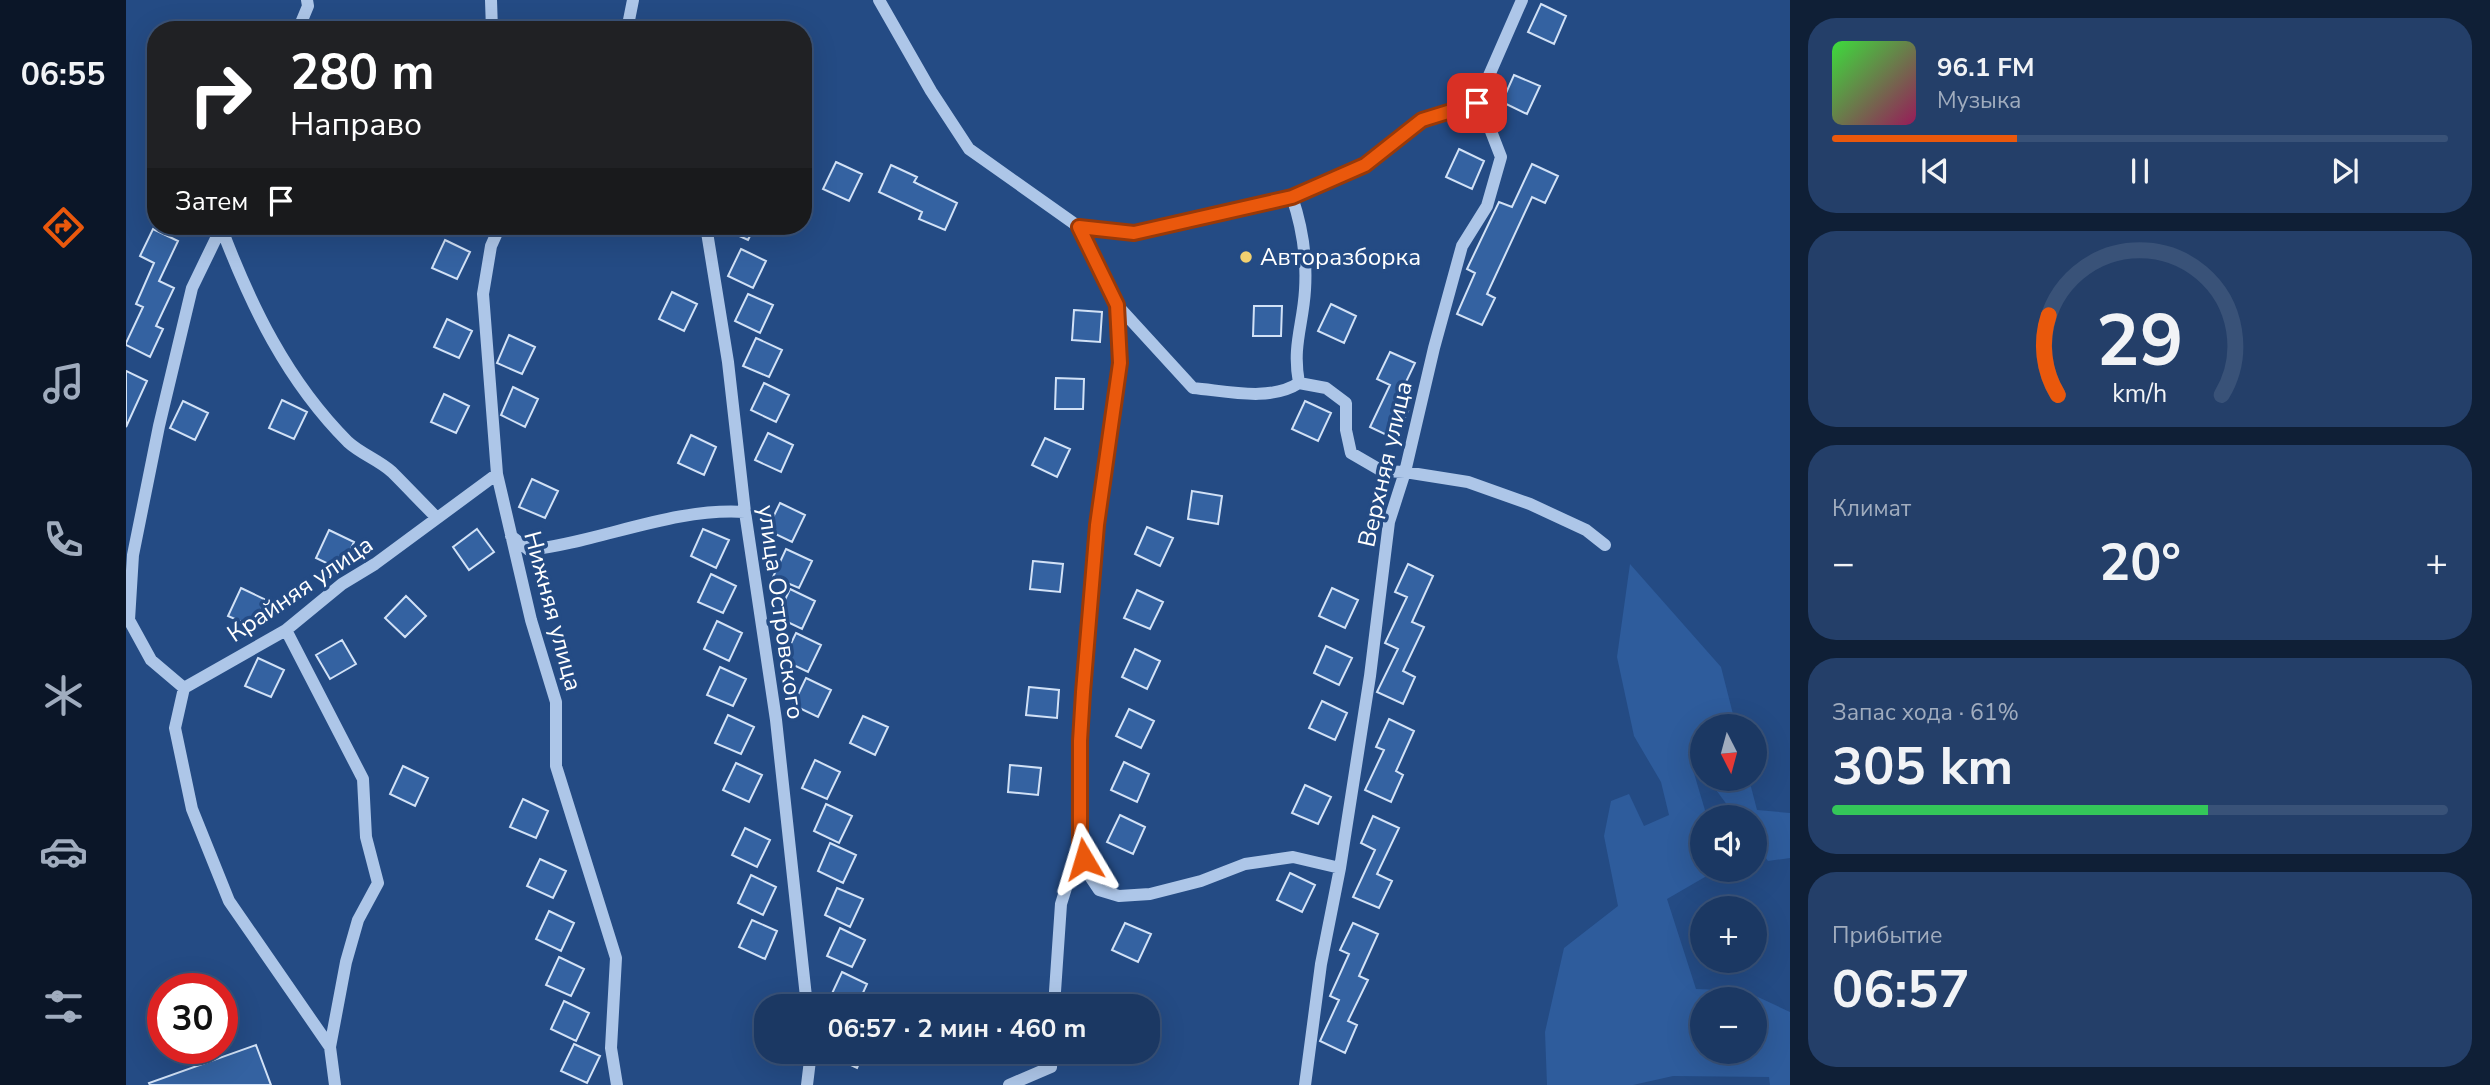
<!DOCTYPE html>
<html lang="ru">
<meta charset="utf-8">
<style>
:root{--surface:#1b3863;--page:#243f69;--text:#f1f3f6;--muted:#a0acbe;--line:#395278;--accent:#ea580c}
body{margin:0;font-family:"Nunito Sans",sans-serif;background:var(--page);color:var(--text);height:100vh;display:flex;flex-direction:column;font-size:26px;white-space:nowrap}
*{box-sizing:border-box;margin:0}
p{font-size:23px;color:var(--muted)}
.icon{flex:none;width:38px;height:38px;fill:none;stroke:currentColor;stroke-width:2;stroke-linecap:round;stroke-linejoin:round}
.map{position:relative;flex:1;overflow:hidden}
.sheet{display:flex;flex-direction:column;gap:18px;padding:18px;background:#0f1f36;width:700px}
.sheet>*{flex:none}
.hud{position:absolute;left:21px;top:21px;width:665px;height:214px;border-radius:28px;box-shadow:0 7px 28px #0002,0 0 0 2px var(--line);background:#202124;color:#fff;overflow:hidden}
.needle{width:46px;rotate:174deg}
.controls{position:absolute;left:1564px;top:714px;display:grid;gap:14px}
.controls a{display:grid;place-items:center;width:77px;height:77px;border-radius:50%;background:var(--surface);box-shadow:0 7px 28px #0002,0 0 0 2px var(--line);font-size:35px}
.speed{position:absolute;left:21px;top:973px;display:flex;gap:14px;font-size:35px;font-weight:700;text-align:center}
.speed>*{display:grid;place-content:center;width:91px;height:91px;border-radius:50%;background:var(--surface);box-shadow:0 7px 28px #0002,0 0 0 2px var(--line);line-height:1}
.speed .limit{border:10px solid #d22;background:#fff;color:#111}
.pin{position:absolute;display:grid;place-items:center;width:60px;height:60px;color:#fff;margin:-30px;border-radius:14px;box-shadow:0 4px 10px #0006}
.me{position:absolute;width:77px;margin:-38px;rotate:353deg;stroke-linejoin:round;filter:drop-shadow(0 0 5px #0008)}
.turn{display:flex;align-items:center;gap:24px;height:147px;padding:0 28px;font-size:32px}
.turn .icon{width:91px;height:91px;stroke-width:2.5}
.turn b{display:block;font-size:49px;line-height:60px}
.then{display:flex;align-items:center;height:66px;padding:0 28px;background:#0003;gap:14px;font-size:26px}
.big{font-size:52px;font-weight:700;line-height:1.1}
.sheet .tile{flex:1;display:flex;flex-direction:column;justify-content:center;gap:10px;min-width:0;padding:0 24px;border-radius:28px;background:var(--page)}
.sheet .dial{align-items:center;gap:0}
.dial svg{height:182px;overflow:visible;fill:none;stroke:var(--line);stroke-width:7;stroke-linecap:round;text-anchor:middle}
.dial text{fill:var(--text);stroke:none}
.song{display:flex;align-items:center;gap:21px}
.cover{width:84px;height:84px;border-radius:10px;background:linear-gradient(135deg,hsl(120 70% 55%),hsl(330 70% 35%))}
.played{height:7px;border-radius:4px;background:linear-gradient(90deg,var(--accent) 30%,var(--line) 30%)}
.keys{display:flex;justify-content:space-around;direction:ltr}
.heat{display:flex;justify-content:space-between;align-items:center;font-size:38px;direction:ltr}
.charge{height:10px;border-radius:5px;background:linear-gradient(90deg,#34c759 61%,var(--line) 0)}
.trip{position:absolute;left:628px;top:994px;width:406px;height:70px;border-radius:28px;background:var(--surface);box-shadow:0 7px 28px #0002,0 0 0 2px var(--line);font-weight:700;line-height:70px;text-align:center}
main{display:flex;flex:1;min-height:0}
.dock{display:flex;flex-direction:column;width:126px;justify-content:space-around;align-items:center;background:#0b1628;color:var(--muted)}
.dock .icon{width:49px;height:49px}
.dock .active{color:var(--accent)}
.dock b{font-size:32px;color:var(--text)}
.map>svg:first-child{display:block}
.green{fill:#2e5c9c;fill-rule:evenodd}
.building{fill:#3462a1;stroke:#d1e1f6;stroke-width:2}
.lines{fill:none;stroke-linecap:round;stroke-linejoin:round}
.minor{stroke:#adc6e8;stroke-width:12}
.route-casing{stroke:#983908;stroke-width:18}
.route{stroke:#ea580c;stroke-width:12}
.poi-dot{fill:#f3d170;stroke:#244b84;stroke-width:2.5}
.labels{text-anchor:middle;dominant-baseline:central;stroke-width:7;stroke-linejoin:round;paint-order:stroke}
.poi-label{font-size:24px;fill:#fff;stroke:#244b84;text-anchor:start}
.street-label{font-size:24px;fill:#fff;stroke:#244b84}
</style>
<main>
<nav class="dock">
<b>06:55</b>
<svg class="icon active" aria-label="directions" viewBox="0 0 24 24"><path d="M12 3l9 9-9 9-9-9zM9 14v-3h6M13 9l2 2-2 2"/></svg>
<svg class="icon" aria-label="music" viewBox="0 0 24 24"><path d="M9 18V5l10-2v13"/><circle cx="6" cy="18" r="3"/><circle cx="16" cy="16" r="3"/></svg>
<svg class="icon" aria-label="phone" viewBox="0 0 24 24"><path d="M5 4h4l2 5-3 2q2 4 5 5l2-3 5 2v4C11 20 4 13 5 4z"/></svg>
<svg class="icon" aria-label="climate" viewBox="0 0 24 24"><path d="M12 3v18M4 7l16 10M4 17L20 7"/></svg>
<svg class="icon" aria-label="car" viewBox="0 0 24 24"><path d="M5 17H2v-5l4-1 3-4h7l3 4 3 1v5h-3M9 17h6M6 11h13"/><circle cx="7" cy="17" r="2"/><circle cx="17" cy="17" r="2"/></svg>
<svg class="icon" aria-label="filters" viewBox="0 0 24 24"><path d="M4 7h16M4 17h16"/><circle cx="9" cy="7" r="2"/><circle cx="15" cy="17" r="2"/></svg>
</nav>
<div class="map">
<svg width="1664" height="1085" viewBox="0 0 1664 1085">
<rect width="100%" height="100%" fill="#244b84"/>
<!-- green -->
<path class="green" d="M1504,564L1595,667L1610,726H1577V772L1562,753L1581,817H1577V870H1591L1541,899L1570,989L1619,991L1664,1012V1085H1644L1643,1077L1547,1076L1507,1085H1421L1419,1032L1438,948L1492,906L1478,836L1485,801L1503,794L1518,826L1543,815L1535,782L1508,736L1491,657ZM1577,999H1629V1052H1577Z
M1582,779H1623L1631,810L1664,813V858L1642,861L1629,843V817H1610Z"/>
<!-- building -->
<path class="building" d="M1415,4L1440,16L1428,44L1402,32Z
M1388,75L1414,86L1401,114L1376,102Z
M1333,149L1358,161L1346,189L1320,177Z
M710,162L736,174L723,201L697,189Z
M1406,164L1432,176L1419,203L1406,197L1361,294L1369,298L1356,325L1331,314L1349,273L1341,269L1373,202L1386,207Z
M765,165L791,177L788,182L831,203L819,230L793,219L796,212L753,192Z
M591,226H629L622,240Z
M27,229L52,241L33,281L48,288L30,326L37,329L24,357L0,345V343L17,307L10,304L28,263L14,256Z
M319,240L344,252L331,279L306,268Z
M615,249L640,261L627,288L602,276Z
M546,292L571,304L558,331L533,319Z
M622,294L647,305L634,333L609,321Z
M1205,304L1230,316L1218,343L1192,331Z
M1128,306H1156L1155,336H1127Z
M948,310L976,312L974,342L946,340Z
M321,319L346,331L333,358L308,347Z
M383,335L409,347L396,374L371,363Z
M630,338L656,350L643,377L617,366Z
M1264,352L1289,363L1269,405L1282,411L1269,439L1244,427L1264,385L1251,379Z
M0,371L21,381L0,427Z
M930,378L958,379L957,409H929Z
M638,383L663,395L650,422L625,410Z
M387,387L412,399L399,427L375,415Z
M318,394L343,406L330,433L305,422Z
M156,400L181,412L168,439L143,428Z
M57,401L82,413L69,440L44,428Z
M1179,401L1205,413L1192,441L1166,429Z
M642,433L667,445L655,472L629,460Z
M565,435L590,447L578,475L552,463Z
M919,438L944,449L931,477L906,465Z
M406,479L432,491L419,518L393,507Z
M1066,491L1096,496L1092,524L1062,519Z
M654,503L679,515L666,542L641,530Z
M1021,527L1047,538L1034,566L1009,554Z
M351,529L368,552L343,570L327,547Z
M577,529L603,540L590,568L565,556Z
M203,530L228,542L215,570L190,558Z
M660,549L686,561L673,588L647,577Z
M907,561L937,564L934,592L904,589Z
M1282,564L1307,576L1286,622L1298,627L1277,671L1289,677L1277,704L1251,692L1272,649L1259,643L1281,597L1269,592Z
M585,574L610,586L597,613L572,602Z
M115,588L140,600L127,627L102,616Z
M1206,588L1232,600L1219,628L1193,616Z
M664,589L689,601L676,629L651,617Z
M1011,590L1037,602L1024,629L998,618Z
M280,596L300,616L279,637L259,618Z
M591,621L616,633L603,661L578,649Z
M670,633L695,645L682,672L657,660Z
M216,640L230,664L204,679L190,655Z
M1200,646L1226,658L1213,685L1188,673Z
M1009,649L1034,661L1021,689L996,677Z
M132,658L158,670L145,697L119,686Z
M594,667L620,679L607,706L581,695Z
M680,678L705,690L692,717L667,705Z
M903,687L933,690L931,718L900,715Z
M1196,701L1221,713L1209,740L1183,728Z
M1003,709L1028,721L1015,748L990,736Z
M602,715L628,727L615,754L589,743Z
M737,716L762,727L749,755L724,743Z
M1263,719L1288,731L1270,771L1277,775L1265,802L1239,790L1258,750L1250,747Z
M689,760L714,772L701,799L676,788Z
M998,762L1023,774L1011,802L985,790Z
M610,763L636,775L623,802L597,790Z
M884,765L915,768L912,795L882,792Z
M277,766L302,778L289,806L264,794Z
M1179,785L1205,797L1192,824L1166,813Z
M397,799L422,811L410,838L384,827Z
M700,804L726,816L713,843L688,831Z
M994,815L1019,827L1007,854L981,842Z
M1247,816L1273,828L1251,874L1266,881L1253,908L1227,897L1249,850L1235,843Z
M619,828L644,840L631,867L606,855Z
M704,843L730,855L717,883L692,871Z
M414,859L440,871L427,898L401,886Z
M1164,873L1189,885L1176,912L1151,900Z
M625,875L650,887L637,915L612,903Z
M711,888L737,899L724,927L699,915Z
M423,911L448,923L435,951L410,939Z
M626,920L651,931L639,959L613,947Z
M999,923L1025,934L1012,962L986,950Z
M1227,923L1252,934L1233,976L1242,980L1222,1021L1231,1025L1219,1053L1194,1041L1213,1000L1204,996L1223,954L1214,950Z
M714,928L739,940L726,967L701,956Z
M433,957L458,969L445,996L420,985Z
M716,972L741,984L731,1006H716L703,1000Z
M438,1001L463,1013L450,1041L425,1029Z
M448,1044L474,1056L461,1083L435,1071Z
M130,1045L145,1085H24L23,1083Z
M697,1052H738L731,1068Z"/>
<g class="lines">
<!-- minor -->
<path class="minor" d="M365,0L366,30
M753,0L805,91L843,149L953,227L1008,233L1166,197L1239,165L1296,120L1351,103
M172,30L182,6L181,0
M501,30L507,0
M1166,197C1176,226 1181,258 1179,290C1177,325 1166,346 1173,383
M96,226L66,288L33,426L7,555L3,620L25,660L58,688L160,630L216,584L249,564L371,474
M374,226L365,246L357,294L371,474L405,620L430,702V766L490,958L485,1048L491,1085
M580,226L602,362L619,512L650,720L681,1006
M95,227C125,306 161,381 222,442C235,454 253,460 266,472C281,487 296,503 311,518
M991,305L1067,388C1101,391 1144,402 1173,383L1200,388L1220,403V430L1225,453L1256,471L1279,472L1342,482L1404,504L1460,530L1479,545
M385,536L403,550C474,542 547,507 619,512
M58,688L49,728L66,809L103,901L204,1047L220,962L232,920L252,883L240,837L237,779L160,630
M955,845L963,875L973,890L993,896L1024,894L1075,881L1119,864L1167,857L1214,868
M928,1006L935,904L954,843V741L957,692L972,525L994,363L991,305L953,227
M204,1047L209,1085
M681,1085L685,1052
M883,1085L925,1067L926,1052
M1179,1085L1195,964L1214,868L1244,676L1263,522L1279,472L1308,348L1336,246L1361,206L1375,157L1361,121L1351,103L1396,0"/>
</g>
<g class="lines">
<!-- route casing -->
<g class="route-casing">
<path id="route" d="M958,859L954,844V741L957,692L971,525L994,363L991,305L953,227L1008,233L1166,197L1239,165L1296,120L1351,103"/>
</g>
<!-- route -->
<use href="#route" class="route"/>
</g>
<!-- markers -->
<circle class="poi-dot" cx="1120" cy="257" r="7"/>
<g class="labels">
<!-- poi labels -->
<g class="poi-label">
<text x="1134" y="257">Авторазборка</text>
</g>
<!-- street labels -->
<g class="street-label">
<text transform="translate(1259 464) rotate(-77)">Верхняя улица</text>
<text transform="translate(174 589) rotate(-34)">Крайняя улица</text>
<text transform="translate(427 611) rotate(75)">Нижняя улица</text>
<text transform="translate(655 612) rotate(82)">улица Островского</text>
</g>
</g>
</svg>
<div class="controls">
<a><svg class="needle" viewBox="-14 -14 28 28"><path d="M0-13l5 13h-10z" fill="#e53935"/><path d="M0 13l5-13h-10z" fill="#a0acbe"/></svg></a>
<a><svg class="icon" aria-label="sound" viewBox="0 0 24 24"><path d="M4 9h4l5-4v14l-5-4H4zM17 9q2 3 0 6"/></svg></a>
<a>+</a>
<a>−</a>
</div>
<div class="speed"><div class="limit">30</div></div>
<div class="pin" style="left:1351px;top:103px;background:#d93025"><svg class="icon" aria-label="arrive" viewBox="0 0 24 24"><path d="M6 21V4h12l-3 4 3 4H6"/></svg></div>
<svg class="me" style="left:958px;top:859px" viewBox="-20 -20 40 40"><path d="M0-17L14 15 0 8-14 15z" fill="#ea580c" stroke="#fff" stroke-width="4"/></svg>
<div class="trip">06:57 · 2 мин · 460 m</div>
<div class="hud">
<div class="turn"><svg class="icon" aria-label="right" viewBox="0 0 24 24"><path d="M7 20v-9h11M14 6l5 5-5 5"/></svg><div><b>280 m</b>Направо</div></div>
<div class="then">Затем<svg class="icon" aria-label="arrive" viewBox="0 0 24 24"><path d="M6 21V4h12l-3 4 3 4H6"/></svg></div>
</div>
</div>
<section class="sheet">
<div class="tile">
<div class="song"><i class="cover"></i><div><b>96.1 FM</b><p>Музыка</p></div></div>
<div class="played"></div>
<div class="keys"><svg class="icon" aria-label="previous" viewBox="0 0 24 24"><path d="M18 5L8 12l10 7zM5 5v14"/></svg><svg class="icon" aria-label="pause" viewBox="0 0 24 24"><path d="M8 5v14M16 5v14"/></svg><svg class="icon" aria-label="next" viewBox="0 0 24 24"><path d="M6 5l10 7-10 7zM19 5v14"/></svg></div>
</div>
<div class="tile dial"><svg viewBox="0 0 100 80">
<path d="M14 69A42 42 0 1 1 86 69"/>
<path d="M14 69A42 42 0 0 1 10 34" stroke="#ea580c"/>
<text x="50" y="56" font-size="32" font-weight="700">29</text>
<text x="50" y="72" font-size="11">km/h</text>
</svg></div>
<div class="tile"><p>Климат</p>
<div class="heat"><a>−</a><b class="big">20°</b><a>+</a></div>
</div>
<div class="tile"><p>Запас хода · 61%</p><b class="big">305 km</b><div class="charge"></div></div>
<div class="tile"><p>Прибытие</p><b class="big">06:57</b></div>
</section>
</main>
